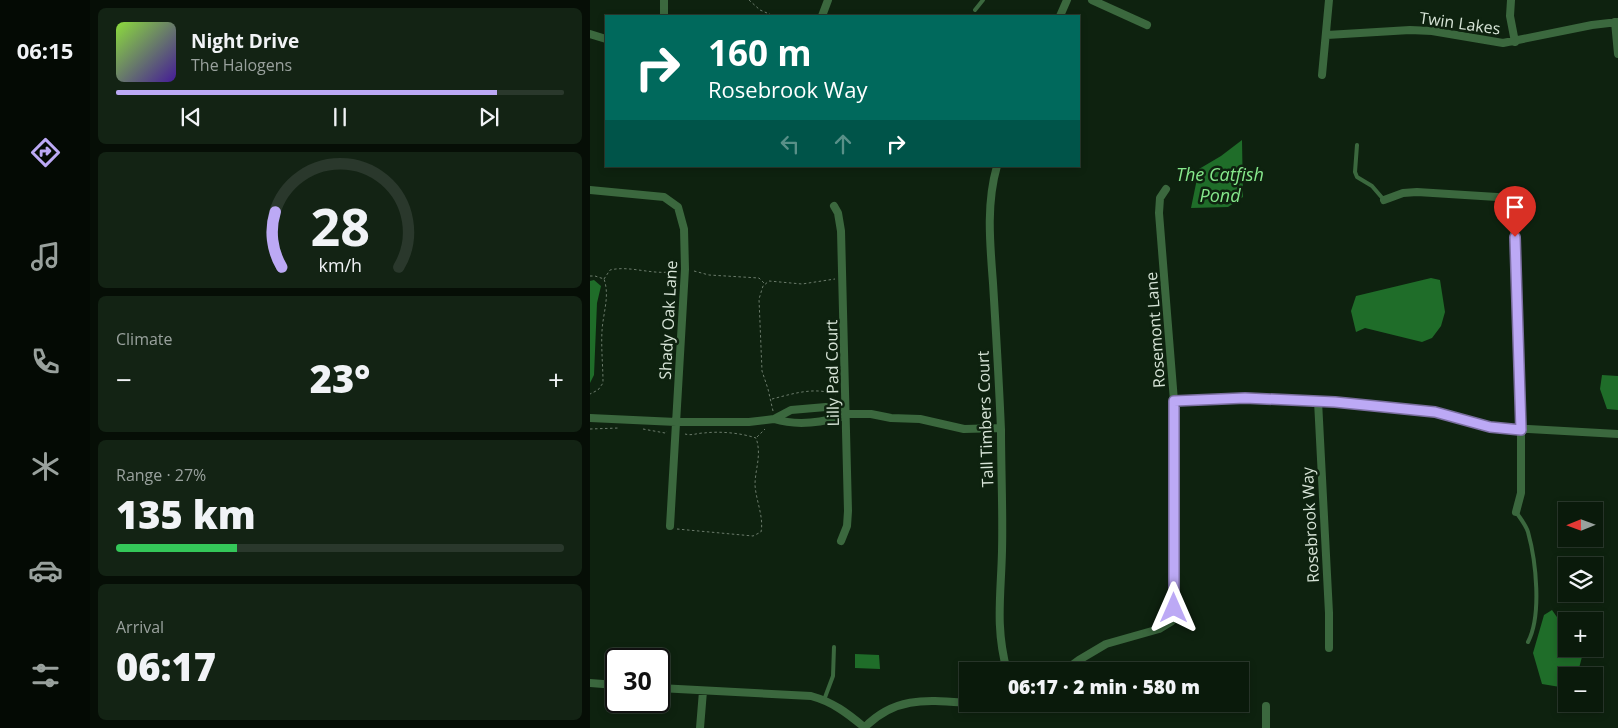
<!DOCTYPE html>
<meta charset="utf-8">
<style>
:root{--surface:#0a1a0b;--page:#132314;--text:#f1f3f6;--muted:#99a19d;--line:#2a382c;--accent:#bca9f5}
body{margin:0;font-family:"Open Sans",sans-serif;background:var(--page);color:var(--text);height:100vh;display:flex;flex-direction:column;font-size:19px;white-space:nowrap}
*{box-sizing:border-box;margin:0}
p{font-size:16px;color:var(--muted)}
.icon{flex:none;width:28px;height:28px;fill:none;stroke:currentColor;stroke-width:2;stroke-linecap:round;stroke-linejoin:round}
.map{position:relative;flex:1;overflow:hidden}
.panel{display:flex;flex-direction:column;gap:8px;padding:8px;background:#060e06;width:500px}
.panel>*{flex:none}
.hud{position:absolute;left:15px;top:15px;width:475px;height:152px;border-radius:0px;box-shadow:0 2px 8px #0003,0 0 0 1px var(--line);background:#00695c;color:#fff;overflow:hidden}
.needle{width:32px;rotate:269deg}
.buttons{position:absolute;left:968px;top:502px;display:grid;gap:10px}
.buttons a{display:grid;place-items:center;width:45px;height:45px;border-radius:0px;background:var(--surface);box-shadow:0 2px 8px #0003,0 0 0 1px var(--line);font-size:25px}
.speed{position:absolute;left:15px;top:648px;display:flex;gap:10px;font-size:25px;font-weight:700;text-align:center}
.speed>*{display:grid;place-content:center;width:65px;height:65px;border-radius:50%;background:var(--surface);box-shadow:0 2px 8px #0003,0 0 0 1px var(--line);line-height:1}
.speed .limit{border:2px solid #111;border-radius:8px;background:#fff;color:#111}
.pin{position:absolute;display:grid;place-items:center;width:42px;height:42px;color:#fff;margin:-51px -21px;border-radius:50% 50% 50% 0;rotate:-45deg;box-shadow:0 0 5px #0007}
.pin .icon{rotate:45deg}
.me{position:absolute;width:55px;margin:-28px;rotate:0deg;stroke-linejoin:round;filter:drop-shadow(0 0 4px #0008)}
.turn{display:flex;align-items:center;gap:18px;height:105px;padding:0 20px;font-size:22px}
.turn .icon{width:65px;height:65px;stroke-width:2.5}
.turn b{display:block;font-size:35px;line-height:42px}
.lanes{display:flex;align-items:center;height:48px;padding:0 20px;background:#0003;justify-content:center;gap:25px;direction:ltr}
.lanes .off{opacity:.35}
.big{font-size:38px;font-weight:800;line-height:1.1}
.panel .tile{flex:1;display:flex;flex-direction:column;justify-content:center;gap:8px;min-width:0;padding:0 18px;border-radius:8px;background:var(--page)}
.panel .dial{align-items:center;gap:0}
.dial svg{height:130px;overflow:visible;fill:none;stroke:var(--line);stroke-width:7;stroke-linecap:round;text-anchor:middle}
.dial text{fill:var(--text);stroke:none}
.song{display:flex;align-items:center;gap:15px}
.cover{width:60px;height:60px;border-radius:8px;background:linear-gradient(135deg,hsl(90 70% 55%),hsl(260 70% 35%))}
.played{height:5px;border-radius:2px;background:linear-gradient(90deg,var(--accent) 85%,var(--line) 85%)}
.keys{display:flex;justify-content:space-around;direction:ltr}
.heat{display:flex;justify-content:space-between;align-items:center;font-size:28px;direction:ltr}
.charge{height:8px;border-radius:4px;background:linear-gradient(90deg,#34c759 27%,var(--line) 0)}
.trip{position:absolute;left:369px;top:662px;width:290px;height:50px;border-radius:0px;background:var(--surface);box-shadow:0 2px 8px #0003,0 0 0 1px var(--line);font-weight:800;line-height:50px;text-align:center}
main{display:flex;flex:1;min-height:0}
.dock{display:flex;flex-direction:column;width:90px;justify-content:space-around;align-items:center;background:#040a04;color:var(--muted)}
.dock .icon{width:35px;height:35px}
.dock .current{color:var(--accent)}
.dock b{font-size:22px;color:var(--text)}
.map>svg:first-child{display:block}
.water{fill:#1f6d29}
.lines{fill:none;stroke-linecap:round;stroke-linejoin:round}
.path{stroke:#6b7b6b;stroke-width:1;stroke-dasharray:2.5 2.5;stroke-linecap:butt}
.lane{stroke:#3b683e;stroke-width:4}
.street{stroke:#3b683e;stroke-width:8}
.route-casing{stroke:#7a6e9f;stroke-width:12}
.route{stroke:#bca9f5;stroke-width:9}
.labels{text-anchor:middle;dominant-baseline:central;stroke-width:5;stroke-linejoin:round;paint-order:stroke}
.street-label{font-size:16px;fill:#d7e4d7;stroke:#0e220f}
.water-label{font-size:18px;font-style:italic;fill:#86e88c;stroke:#0e220f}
</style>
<main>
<nav class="dock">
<b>06:15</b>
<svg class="icon current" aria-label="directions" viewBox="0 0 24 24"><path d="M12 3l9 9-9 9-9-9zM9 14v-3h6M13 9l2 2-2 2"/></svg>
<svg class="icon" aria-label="music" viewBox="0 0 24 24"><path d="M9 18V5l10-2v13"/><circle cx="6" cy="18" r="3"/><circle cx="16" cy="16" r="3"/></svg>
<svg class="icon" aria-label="phone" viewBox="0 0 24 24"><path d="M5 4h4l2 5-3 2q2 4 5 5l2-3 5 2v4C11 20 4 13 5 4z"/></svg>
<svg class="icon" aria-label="climate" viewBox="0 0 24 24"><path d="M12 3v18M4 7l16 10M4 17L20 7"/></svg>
<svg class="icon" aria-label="car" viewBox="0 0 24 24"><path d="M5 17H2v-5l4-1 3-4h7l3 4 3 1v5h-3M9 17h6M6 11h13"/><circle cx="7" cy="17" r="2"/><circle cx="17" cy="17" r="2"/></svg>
<svg class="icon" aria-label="filters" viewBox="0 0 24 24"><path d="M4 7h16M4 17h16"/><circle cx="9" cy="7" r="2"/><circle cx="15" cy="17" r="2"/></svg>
</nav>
<section class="panel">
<div class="tile">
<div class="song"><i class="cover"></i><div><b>Night Drive</b><p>The Halogens</p></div></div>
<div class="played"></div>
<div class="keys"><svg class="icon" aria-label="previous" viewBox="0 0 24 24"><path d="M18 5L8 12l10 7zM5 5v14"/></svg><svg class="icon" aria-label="pause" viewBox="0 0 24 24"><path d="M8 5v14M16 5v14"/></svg><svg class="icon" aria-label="next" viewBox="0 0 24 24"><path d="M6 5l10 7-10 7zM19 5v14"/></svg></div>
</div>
<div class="tile dial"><svg viewBox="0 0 100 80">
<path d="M14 69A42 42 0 1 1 86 69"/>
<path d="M14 69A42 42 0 0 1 10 35" stroke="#bca9f5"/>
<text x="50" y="56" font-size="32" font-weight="700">28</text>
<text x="50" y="72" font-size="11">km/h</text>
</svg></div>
<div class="tile"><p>Climate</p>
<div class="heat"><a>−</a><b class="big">23°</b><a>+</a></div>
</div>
<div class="tile"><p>Range · 27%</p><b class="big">135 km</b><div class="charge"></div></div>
<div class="tile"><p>Arrival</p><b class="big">06:17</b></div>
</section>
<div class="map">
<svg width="1028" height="728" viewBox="0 0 1028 728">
<rect width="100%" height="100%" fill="#0e220f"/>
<!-- water -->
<path class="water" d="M652,140L653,197L638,207L601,208L609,169L631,156Z
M841,278L850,280L855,312L851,326L842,338L832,342L775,328L766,332L761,311L766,296Z
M4,280L11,286L7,303L4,375L0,383V281Z
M1012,375L1028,376V410L1017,409L1010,389Z
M962,610L976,630V649H990L993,653L987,676H976V688L952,684L943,653L954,615Z
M265,654L289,655L290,669L265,668Z"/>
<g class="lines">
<!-- path -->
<path class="path" d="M159,0L170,10L184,16
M104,271L119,275L169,278L175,284
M0,276H5L14,279C20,296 13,313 12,331C11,348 13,366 13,383L8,390L0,394
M14,279L20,270C41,265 63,276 86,271
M182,399C202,394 226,386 246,395
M183,411L178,389L172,371L169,299L173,286L179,281L212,284L245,279
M0,429L29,428
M53,429L75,433L77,431
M167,437L175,429
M87,529L163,536L171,532C174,517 166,501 165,485C165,469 172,455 166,438C151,433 130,431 114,433C107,433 102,436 95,434"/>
<!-- lane -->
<path class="lane" d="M385,10L393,0
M767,145L765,172L767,177L782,186L794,200
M926,512C930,518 936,525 938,532C946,561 952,615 938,642
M234,700L243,676L244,647"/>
<!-- street -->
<path class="street" d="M502,0L557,25
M921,0L920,16L925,42
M74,16V0
M232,16L238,0
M470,16L477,0
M1025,22L1028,54
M0,34L16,39
M737,35L820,30L842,31L913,43L1002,25L1028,22
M732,75L739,0
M407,166C396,204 400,244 403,283C406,332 409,381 411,430C411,470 413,511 412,551C411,595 405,627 417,671
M0,190L74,197L88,207L94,229L95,269L80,526
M794,200L813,193L827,192L923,198L931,430V493L926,512
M244,206L248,213L251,231L258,511L257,526L251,541
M584,401L655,398L745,402L845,412L900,427L1028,434
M728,401L739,613V648
M0,418L86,422H159L184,419L201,410L236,407L257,414H281L301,418L330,419L374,429L411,428
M184,419C207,426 234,423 257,414
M474,671L489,660L516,644L569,629L582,621L584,608V401L569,213L570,198L576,189
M0,683L26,685
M69,688L221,696C243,702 257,713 274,727
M676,706V728
M110,728L113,691
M274,728C305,696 337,700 378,703"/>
</g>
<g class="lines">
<!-- route casing -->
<g class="route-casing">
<path id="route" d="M584,608V401L655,398L745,402L845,412L900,427L931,430L925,237"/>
</g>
<!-- route -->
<use href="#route" class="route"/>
</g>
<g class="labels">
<!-- street labels -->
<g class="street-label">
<text transform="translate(870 23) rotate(8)">Twin Lakes</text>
<text transform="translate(78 320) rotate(-87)">Shady Oak Lane</text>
<text transform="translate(565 330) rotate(-94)">Rosemont Lane</text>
<text transform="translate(242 373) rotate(-91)">Lilly Pad Court</text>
<text transform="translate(395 419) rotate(-92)">Tall Timbers Court</text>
<text transform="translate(720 525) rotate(-93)">Rosebrook Way</text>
</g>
<!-- water labels -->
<g class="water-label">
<text x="630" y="174">The Catfish<tspan x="630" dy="21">Pond</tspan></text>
</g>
</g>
</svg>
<div class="buttons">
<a><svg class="needle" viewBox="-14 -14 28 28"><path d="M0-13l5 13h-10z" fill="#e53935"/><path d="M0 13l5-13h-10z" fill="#99a19d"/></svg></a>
<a><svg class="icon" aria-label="layers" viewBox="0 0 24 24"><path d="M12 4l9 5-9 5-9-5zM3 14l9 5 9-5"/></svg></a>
<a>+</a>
<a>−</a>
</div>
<div class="speed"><div class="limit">30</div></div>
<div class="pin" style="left:925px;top:237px;background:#d93025"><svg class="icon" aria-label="arrive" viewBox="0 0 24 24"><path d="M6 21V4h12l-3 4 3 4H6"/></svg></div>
<svg class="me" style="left:584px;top:608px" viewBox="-20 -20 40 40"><path d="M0-17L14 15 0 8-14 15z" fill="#bca9f5" stroke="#fff" stroke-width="4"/></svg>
<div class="trip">06:17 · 2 min · 580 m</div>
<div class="hud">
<div class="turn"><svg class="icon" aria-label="right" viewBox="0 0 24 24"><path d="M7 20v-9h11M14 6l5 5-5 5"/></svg><div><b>160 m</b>Rosebrook Way</div></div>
<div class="lanes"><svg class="icon off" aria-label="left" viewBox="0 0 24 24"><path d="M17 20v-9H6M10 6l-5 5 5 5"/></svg><svg class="icon off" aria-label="ahead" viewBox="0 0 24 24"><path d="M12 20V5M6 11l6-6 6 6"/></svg><svg class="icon" aria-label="right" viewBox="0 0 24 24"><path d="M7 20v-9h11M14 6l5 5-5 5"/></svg></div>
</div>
</div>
</main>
